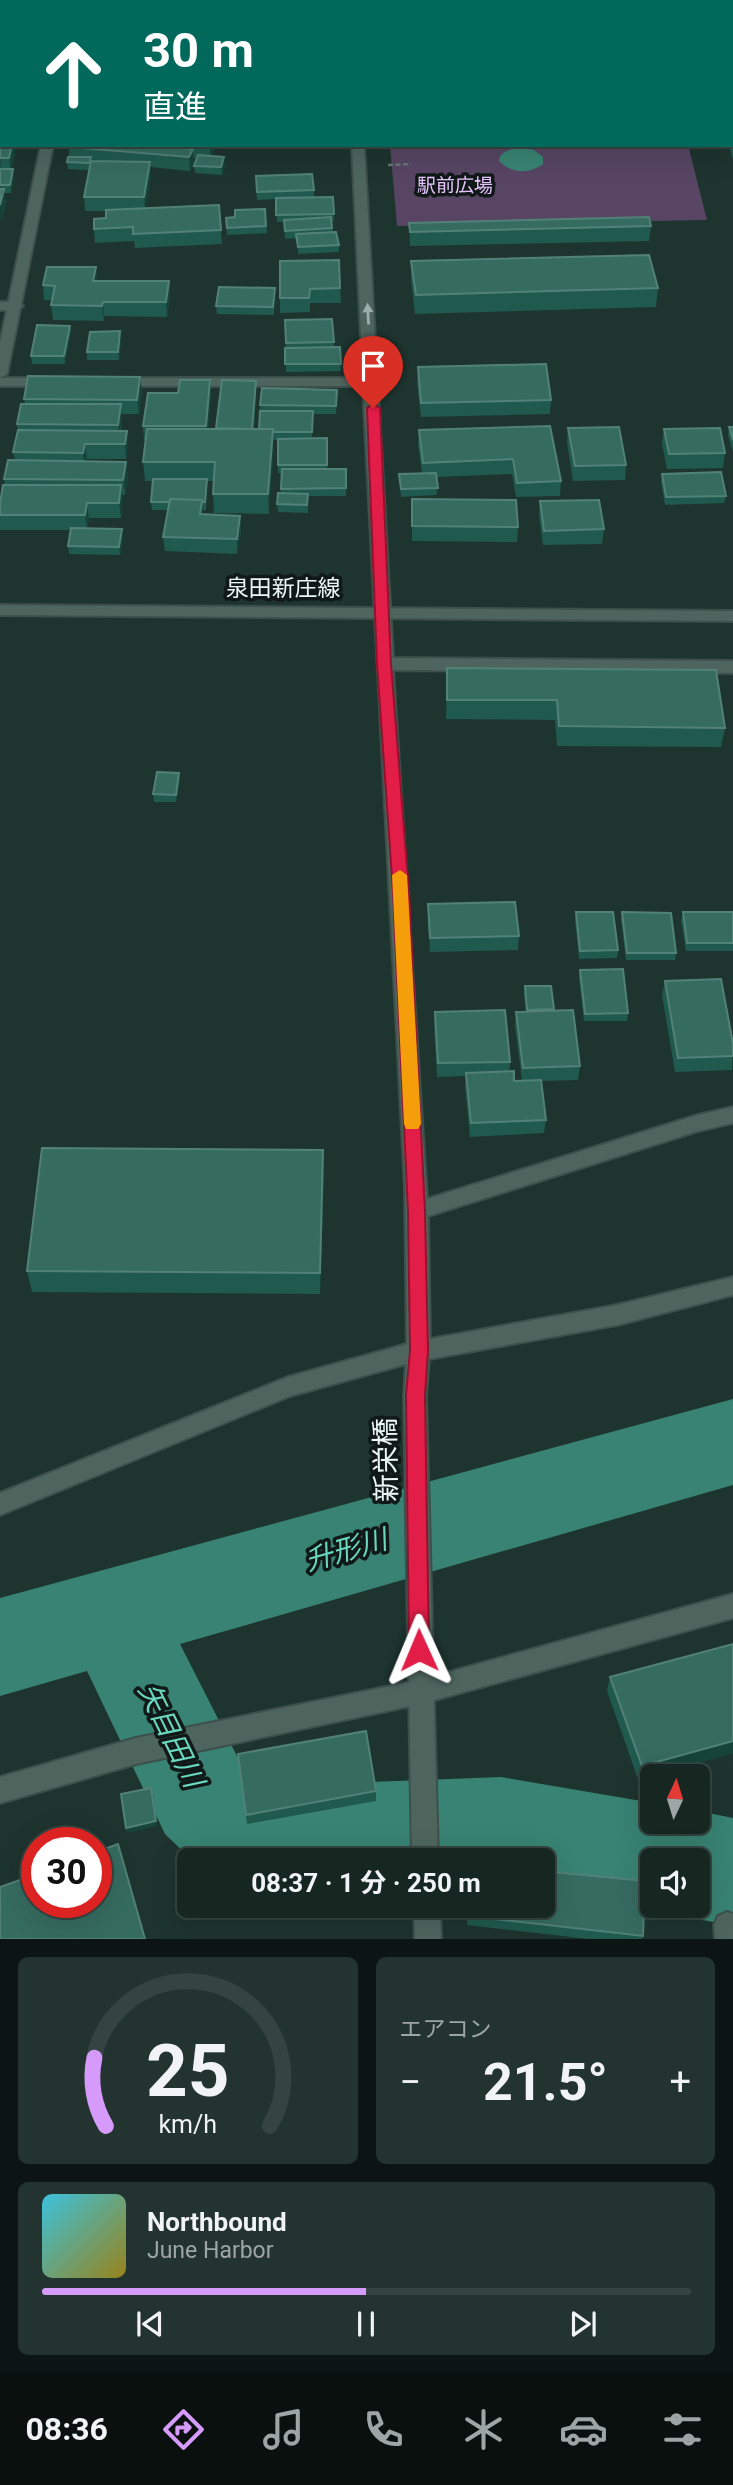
<!DOCTYPE html>
<html lang="ja">
<meta charset="utf-8">
<style>
:root{--surface:#162722;--page:#23332f;--text:#f1f3f6;--muted:#9ea5a5;--line:#354440;--accent:#d69bfa}
body{margin:0;font-family:Roboto,"Noto Sans JP",sans-serif;background:var(--page);color:var(--text);height:100vh;display:flex;flex-direction:column;font-size:26px;white-space:nowrap}
*{box-sizing:border-box;margin:0}
p{font-size:23px;color:var(--muted)}
.icon{flex:none;width:38px;height:38px;fill:none;stroke:currentColor;stroke-width:2;stroke-linecap:round;stroke-linejoin:round}
.map{position:relative;height:1939px;overflow:hidden}
.drawer{display:flex;flex-direction:column;gap:18px;padding:18px;background:#0c1513;flex:1}
.drawer>*{flex:none}
.hud{position:absolute;left:0px;top:0px;width:733px;height:147px;box-shadow:0 7px 28px #0002,0 0 0 2px var(--line);background:#00695c;color:#fff;overflow:hidden}
.needle{width:46px;rotate:4deg}
.buttons{position:absolute;left:640px;top:1764px;display:grid;gap:14px}
.buttons a{display:grid;place-items:center;width:70px;height:70px;border-radius:10px;background:var(--surface);box-shadow:0 7px 28px #0002,0 0 0 2px var(--line);font-size:35px}
.speed{position:absolute;left:21px;top:1827px;display:flex;gap:14px;font-size:35px;font-weight:700;text-align:center}
.speed>*{display:grid;place-content:center;width:91px;height:91px;border-radius:50%;background:var(--surface);box-shadow:0 7px 28px #0002,0 0 0 2px var(--line);line-height:1}
.speed .limit{border:10px solid #d22;background:#fff;color:#111}
.pin{position:absolute;display:grid;place-items:center;width:60px;height:60px;color:#fff;margin:-72px -30px;border-radius:50% 50% 50% 0;rotate:-45deg;box-shadow:0 0 7px #0007}
.pin .icon{rotate:45deg}
.me{position:absolute;width:77px;margin:-38px;rotate:359deg;stroke-linejoin:round;filter:drop-shadow(0 0 5px #0008)}
.turn{display:flex;align-items:center;gap:24px;height:147px;padding:0 28px;font-size:32px}
.turn .icon{width:91px;height:91px;stroke-width:2.5}
.turn b{display:block;font-size:49px;line-height:60px}
.big{font-size:52px;font-weight:700;line-height:1.1}
.drawer .card{flex:1;display:flex;flex-direction:column;justify-content:center;gap:10px;min-width:0;padding:0 24px;border-radius:10px;background:var(--page)}
.drawer .dial{align-items:center;gap:0}
.dial svg{height:182px;overflow:visible;fill:none;stroke:var(--line);stroke-width:7;stroke-linecap:round;text-anchor:middle}
.dial text{fill:var(--text);stroke:none}
.song{display:flex;align-items:center;gap:21px}
.cover{width:84px;height:84px;border-radius:10px;background:linear-gradient(135deg,hsl(190 70% 55%),hsl(50 70% 35%))}
.played{height:7px;border-radius:4px;background:linear-gradient(90deg,var(--accent) 50%,var(--line) 50%)}
.keys{display:flex;justify-content:space-around;direction:ltr}
.heat{display:flex;justify-content:space-between;align-items:center;font-size:38px;direction:ltr}
.drawer .tiles{flex:1;display:grid;gap:18px;grid-template-columns:1fr 1fr}
.card:last-child{grid-column:span 2}
.trip{position:absolute;left:177px;top:1848px;width:378px;height:70px;border-radius:10px;background:var(--surface);box-shadow:0 7px 28px #0002,0 0 0 2px var(--line);font-weight:700;line-height:70px;text-align:center}
.tabs{display:flex;height:112px;justify-content:space-around;align-items:center;background:#09100e;color:var(--muted)}
.tabs .icon{width:49px;height:49px}
.tabs .active{color:var(--accent)}
.tabs b{font-size:32px;color:var(--text)}
.map>svg:first-child{display:block}
.green{fill:#574563}
.water{fill:#388373}
.lines{fill:none;stroke-linecap:round;stroke-linejoin:round}
.river{fill:#388373;fill-rule:evenodd}
.service-casing{stroke:#3d504b;stroke-width:4}
.minor-casing{stroke:#3d504b;stroke-width:4}
.secondary-casing{stroke:#3d504b;stroke-width:4}
.path{stroke:#637671;stroke-width:2.5;stroke-dasharray:5 2.5;stroke-linecap:butt}
.service{fill:#4e655e;fill-rule:evenodd}
.minor{fill:#4e655e;fill-rule:evenodd}
.secondary{fill:#4e655e;fill-rule:evenodd}
.wall{fill:#205a4e}
.shaded-wall{fill:#16443a}
.building{fill:#366b60;stroke:#528177;stroke-width:2}
.oneway{fill:#9caea9}
.route{fill:#e11d48;stroke:#92132f;stroke-width:2}
.slow{fill:#f59e0b}
.labels{text-anchor:middle;dominant-baseline:central;stroke-width:7;stroke-linejoin:round;paint-order:stroke}
.far-park-label{font-size:19px;fill:#e7c4fe;stroke:#101917}
.street-label{font-size:23px;fill:#eaf7f4;stroke:#101917}
.near-street-label{font-size:28px;fill:#eaf7f4;stroke:#101917}
.near-water-label{font-size:28px;font-style:italic;fill:#69d8bf;stroke:#101917}
</style>
<div class="map">
<svg width="733" height="1939" viewBox="0 0 733 1939">
<rect width="100%" height="100%" fill="#1e342e"/>
<!-- green -->
<path class="green" d="M390,145H688L707,220L397,226Z"/>
<!-- water -->
<path class="water" d="M521,148L534,150L543,157V164C530,174 511,174 499,161C500,150 512,149 521,148Z"/>
<g class="lines">
<!-- river -->
<path class="river" d="M733,1399V1485L180,1644L239,1760L260,1779L292,1785L501,1777L653,1803V1822H698V1811L733,1818V1926L698,1919L678,1911L671,1914L542,1891V1860H192L165,1834L87,1671L0,1696V1598ZM653,1860H698V1906H653Z"/>
<!-- service casing -->
<g class="service-casing">
<path id="service" d="M733,1594V1618L420,1704L136,1764L0,1803V1777L136,1738L420,1680Z
M727,1912L733,1914V1939H715L714,1925L718,1916Z"/>
</g>
<!-- minor casing -->
<g class="minor-casing">
<path id="minor" d="M348,0H360V2H348Z
M352,145H364L393,658L733,661V673L393,670L427,1199L698,1115L733,1107V1123L698,1131L428,1216L430,1339L617,1305L733,1277V1295L617,1325L429,1359L426,1396L438,1860H412L404,1396L406,1364L290,1396L0,1515V1493L288,1377L407,1344L405,1188L363,386H114L107,382L114,378H363Z
M0,302H16L23,306L16,310H0Z
M0,378H53L60,382L53,386H0Z
M414,1906H440L441,1939H415Z"/>
</g>
<!-- secondary casing -->
<g class="secondary-casing">
<path id="secondary" d="M69,0H81V2H69Z
M41,145H53L7,374L0,378V343Z
M0,605L733,611V621L0,615Z"/>
</g>
<!-- path -->
<path class="path" d="M388,165L411,164"/>
<!-- service -->
<use href="#service" class="service"/>
<!-- minor -->
<use href="#minor" class="minor"/>
<!-- secondary -->
<use href="#secondary" class="secondary"/>
</g>
<!-- wall -->
<path class="wall" d="M102,0H159L158,2H106Z
M230,0H285V2H230Z
M611,0H637V2H612Z
M673,0H733V160L729,145H732V2H673Z
M0,19H2V50H0Z
M0,96H2V125H0Z
M0,139L2,145H14L15,153L11,169H13L14,177L11,193H4L6,203L1,224Z
M69,145H217L216,147H214V151L212,156L225,165L222,175L195,173L194,166L197,159L194,158V163L190,171L150,167L151,176L145,209L219,205L222,244L135,248L134,241L95,243L94,229L106,218V211H85L84,197L89,170L68,169L67,162L69,157Z
M256,176L314,190V197H333L334,221H331L333,232L339,245V252L298,254L297,238L285,239L284,222H277L276,199L257,200Z
M265,209L267,233L227,235L226,218L235,217Z
M409,223L651,226L649,241L410,246Z
M339,260L341,303H310V312L280,313V261Z
M411,261L658,288L656,307L415,314L411,280Z
M97,281H169L170,296L167,317L104,316V321L53,320L51,305L52,300H44L43,285Z
M275,288L274,315L217,314L216,306Z
M332,319L334,347H340L341,371L286,372L285,320Z
M70,326L71,333L65,364H32L31,356Z
M120,331L121,339L119,360H87V352Z
M418,367L551,400L550,414L421,417L417,381Z
M210,380L211,394L208,429H216L256,395L254,429H259L260,405L337,390L336,414H313L312,438H327V469H346V496H308V513L278,512L277,504L281,493V473H278V440H273L269,514L214,513L213,494L214,481H207L206,510H203V514L240,516L241,531L237,554L165,551L163,537L168,510H152L151,502L153,481H145L143,462L146,440H144L143,426L178,393Z
M142,391L139,414H122L121,431L128,446L126,459H87L86,461L128,476L125,495H122L121,518H89L87,528L123,537L120,555L69,554L68,546L70,530H0V503L5,485L4,479L15,460L13,452L18,431L17,424L25,404L24,399Z
M550,426L561,481L560,496L516,497L512,474L436,477L437,495L401,497L399,474L422,473L418,445L419,430Z
M729,427H733V452L728,435Z
M568,428L626,465L625,480L573,481L567,442Z
M664,429L725,453L723,468L667,469L662,444Z
M662,474L726,496L724,503L665,505L661,482Z
M412,499L518,527L517,542L412,541Z
M540,501L604,529L602,544L543,545L539,516Z
M447,668L725,728L721,747L557,746L555,720L446,719Z
M179,773L180,781L176,802H154L153,794Z
M428,904L519,936L518,950L430,952L428,918Z
M576,912L618,950L617,958L579,959L575,920Z
M622,912L676,953L675,960H626L621,920Z
M683,912H733V951H686L681,920Z
M580,970L628,1013L627,1021H584L579,978Z
M665,981L733,1044L732,1070L675,1072L662,995Z
M525,986H551L554,1011L580,1066L578,1080L541,1081L546,1120L544,1133L470,1137L465,1087V1076L437,1077L434,1026L435,1012L510,1062L509,1072L514,1081L522,1080L515,1026L516,1012H526L524,994Z
M324,1172L320,1294L32,1292L27,1271Z
M733,1644V1753L638,1779L607,1691L610,1677Z
M238,1754L376,1791V1801L247,1824Z
M468,1906H542L643,1936L642,1939H589L467,1925Z"/>
<!-- shaded-wall -->
<path class="shaded-wall" d="M12,145H14L15,153L11,172L9,158Z
M210,145H214V151L210,160Z
M193,149L194,163L190,171L189,157Z
M224,157L225,165L222,175L221,167Z
M150,162L151,176L145,211L144,197Z
M13,169L14,177L11,193L10,185Z
M4,189L6,203L1,224L0,205Z
M96,267L97,282L93,281Z
M169,281L170,296L167,317L166,302Z
M103,302L104,316V321L102,306Z
M70,326L71,333L65,364L64,356Z
M120,331L121,339L119,360L118,352Z
M140,377L142,391L139,414L137,400Z
M210,380L211,394L207,441L206,426Z
M256,381V395L252,443V429Z
M121,404L122,419L119,439L118,425Z
M273,429L274,449L269,514L268,494Z
M127,431L128,446L126,459L125,444Z
M85,444L87,459L85,467L83,453Z
M126,462L128,476L125,495L123,480Z
M121,485L123,500L121,518L119,503Z
M202,500L203,515L200,514Z
M87,503L89,518L87,530L85,515Z
M240,516L241,531L237,554V539Z
M122,529L123,537L120,555L119,547Z
M179,773L180,781L176,802V795Z
M323,1150L324,1172L320,1294V1273Z
M733,1741V1753L638,1779L642,1766Z
M153,1793L157,1826L127,1833L126,1828Z"/>
<!-- building -->
<path class="building" d="M415,0H462V2H415Z
M676,0H733V149L732,144V2H676Z
M0,19H2V36H0Z
M0,96H2V111H0Z
M0,139H2V145H12L9,158H0Z
M69,145H152L193,149L189,157L68,147Z
M198,155L224,157L221,167L194,166Z
M68,157H91L89,163L67,162Z
M91,161L150,162L144,197H84Z
M0,169H13L10,185H0Z
M312,174L314,190L257,192L256,176Z
M0,189H4L0,205Z
M333,197L334,214L276,215V198Z
M219,205L221,230L133,234V227L94,229V219L106,218V210Z
M265,209L266,226L227,228L226,218L235,217V210Z
M331,217L332,228L285,231L284,220Z
M649,217L651,226L410,232L409,223Z
M336,232L339,245L298,247L296,234Z
M649,255L658,288L416,295L411,261Z
M339,260L340,288L310,289L309,298H280V261Z
M47,267H96L93,281H169L166,302H103L102,306L51,305L55,286L43,285Z
M219,287L275,288L273,307L216,306Z
M332,319L334,342L286,343L285,320Z
M37,325L70,326L64,356H31Z
M120,331L118,352H87L90,332Z
M340,347L341,364H285V348Z
M546,364L551,400L421,403L418,367Z
M28,376L140,377L137,400L24,399Z
M180,380H210L206,426H143L148,393H178Z
M222,380L256,381L252,429L216,428Z
M262,388L337,390L336,406L260,405Z
M21,404H121L118,425L17,424Z
M260,411H313L312,432H273V429H259Z
M550,426L561,481L517,483L513,459L423,463L419,430Z
M619,427L626,465L575,466L568,428Z
M729,427H733V440Z
M720,428L725,453L669,454L664,429Z
M147,429H273L268,494H213L215,462H143Z
M18,430L127,431L125,444H85L83,453L13,452Z
M327,438V465H278V439Z
M8,460L126,462L123,480L4,479Z
M282,469H346V488L281,489Z
M721,472L726,496L666,497L662,474Z
M436,473L438,488L401,489L399,474Z
M153,479H207L205,502H202V500L170,499V502H151Z
M3,485H121L119,503H87L85,515H0V503Z
M278,493L308,494L307,505L277,504Z
M170,499L202,500L200,514L240,516L237,539L163,537Z
M412,499L516,500L518,527L412,526Z
M599,500L604,529L544,531L540,501Z
M71,528L122,529L119,547L68,546Z
M447,668L716,670L725,728L559,726L557,700H447Z
M157,772L179,773L176,795L153,794Z
M515,902L519,936L430,938L428,904Z
M576,912H613L618,950L580,951Z
M622,912L671,913L676,953H627Z
M683,912H733V943H687Z
M623,969L628,1013L585,1014L580,970Z
M721,979L733,1044V1056L678,1058L665,981Z
M525,986H551L554,1009L527,1010Z
M505,1010L510,1062L438,1063L435,1012Z
M573,1010L580,1066L523,1068L516,1012Z
M514,1071V1081L541,1080L546,1120L471,1123L466,1073Z
M42,1148L323,1150L320,1273L27,1271Z
M733,1644V1741L642,1766L610,1677Z
M366,1731L376,1791L246,1815L238,1754Z
M151,1788L156,1821L126,1828L121,1794Z
M118,1844L145,1939H0V1887L37,1874V1902H96V1852Z
M542,1871L645,1881L643,1936L468,1916V1906H542Z"/>
<!-- one-way arrows -->
<defs><path id="oneway-solid" d="M-6-.8H1V-3.2L6.5 0L1 3.2V.8H-6Z" transform="scale(1.75)"/></defs>
<use class="oneway" href="#oneway-solid" transform="translate(368 314) rotate(-93)"/>
<!-- route -->
<path class="route" d="M373,404L380,408L391,664L409,892L425,1211L428,1351L425,1395L429,1650L426,1657L419,1659L412,1657L409,1650L406,1395L410,1351L408,1211L393,892L377,664L367,408Z"/>
<!-- slow -->
<path class="slow" d="M400,870L407,875L421,1124L418,1129H406L404,1124L392,875Z"/>
<g class="labels">
<!-- far-park labels -->
<g class="far-park-label">
<text x="455" y="185">駅前広場</text>
</g>
<!-- street labels -->
<g class="street-label">
<text x="283" y="588">泉田新庄線</text>
</g>
<!-- near-street labels -->
<g class="near-street-label">
<text transform="translate(386 1460) rotate(-91)">新栄橋</text>
</g>
<!-- near-water labels -->
<g class="near-water-label">
<text transform="translate(346 1550) rotate(-16)">升形川</text>
<text transform="translate(171 1735) rotate(64)">矢目田川</text>
</g>
</g>
</svg>
<div class="buttons">
<a><svg class="needle" viewBox="-14 -14 28 28"><path d="M0-13l5 13h-10z" fill="#e53935"/><path d="M0 13l5-13h-10z" fill="#9ea5a5"/></svg></a>
<a><svg class="icon" aria-label="sound" viewBox="0 0 24 24"><path d="M4 9h4l5-4v14l-5-4H4zM17 9q2 3 0 6"/></svg></a>
</div>
<div class="speed"><div class="limit">30</div></div>
<div class="pin" style="left:373px;top:408px;background:#d93025"><svg class="icon" aria-label="arrive" viewBox="0 0 24 24"><path d="M6 21V4h12l-3 4 3 4H6"/></svg></div>
<svg class="me" style="left:419px;top:1650px" viewBox="-20 -20 40 40"><path d="M0-17L14 15 0 8-14 15z" fill="#e11d48" stroke="#fff" stroke-width="4"/></svg>
<div class="trip">08:37 · 1 分 · 250 m</div>
<div class="hud">
<div class="turn"><svg class="icon" aria-label="ahead" viewBox="0 0 24 24"><path d="M12 20V5M6 11l6-6 6 6"/></svg><div><b>30 m</b>直進</div></div>
</div>
</div>
<section class="drawer">
<div class="tiles">
<div class="card dial"><svg viewBox="0 0 100 80">
<path d="M14 69A42 42 0 1 1 86 69"/>
<path d="M14 69A42 42 0 0 1 9 39" stroke="#d69bfa"/>
<text x="50" y="56" font-size="32" font-weight="700">25</text>
<text x="50" y="72" font-size="11">km/h</text>
</svg></div>
<div class="card"><p>エアコン</p>
<div class="heat"><a>−</a><b class="big">21.5°</b><a>+</a></div>
</div>
<div class="card">
<div class="song"><i class="cover"></i><div><b>Northbound</b><p>June Harbor</p></div></div>
<div class="played"></div>
<div class="keys"><svg class="icon" aria-label="previous" viewBox="0 0 24 24"><path d="M18 5L8 12l10 7zM5 5v14"/></svg><svg class="icon" aria-label="pause" viewBox="0 0 24 24"><path d="M8 5v14M16 5v14"/></svg><svg class="icon" aria-label="next" viewBox="0 0 24 24"><path d="M6 5l10 7-10 7zM19 5v14"/></svg></div>
</div>
</div>
</section>
<nav class="tabs">
<b>08:36</b>
<svg class="icon active" aria-label="directions" viewBox="0 0 24 24"><path d="M12 3l9 9-9 9-9-9zM9 14v-3h6M13 9l2 2-2 2"/></svg>
<svg class="icon" aria-label="music" viewBox="0 0 24 24"><path d="M9 18V5l10-2v13"/><circle cx="6" cy="18" r="3"/><circle cx="16" cy="16" r="3"/></svg>
<svg class="icon" aria-label="phone" viewBox="0 0 24 24"><path d="M5 4h4l2 5-3 2q2 4 5 5l2-3 5 2v4C11 20 4 13 5 4z"/></svg>
<svg class="icon" aria-label="climate" viewBox="0 0 24 24"><path d="M12 3v18M4 7l16 10M4 17L20 7"/></svg>
<svg class="icon" aria-label="car" viewBox="0 0 24 24"><path d="M5 17H2v-5l4-1 3-4h7l3 4 3 1v5h-3M9 17h6M6 11h13"/><circle cx="7" cy="17" r="2"/><circle cx="17" cy="17" r="2"/></svg>
<svg class="icon" aria-label="filters" viewBox="0 0 24 24"><path d="M4 7h16M4 17h16"/><circle cx="9" cy="7" r="2"/><circle cx="15" cy="17" r="2"/></svg>
</nav>
